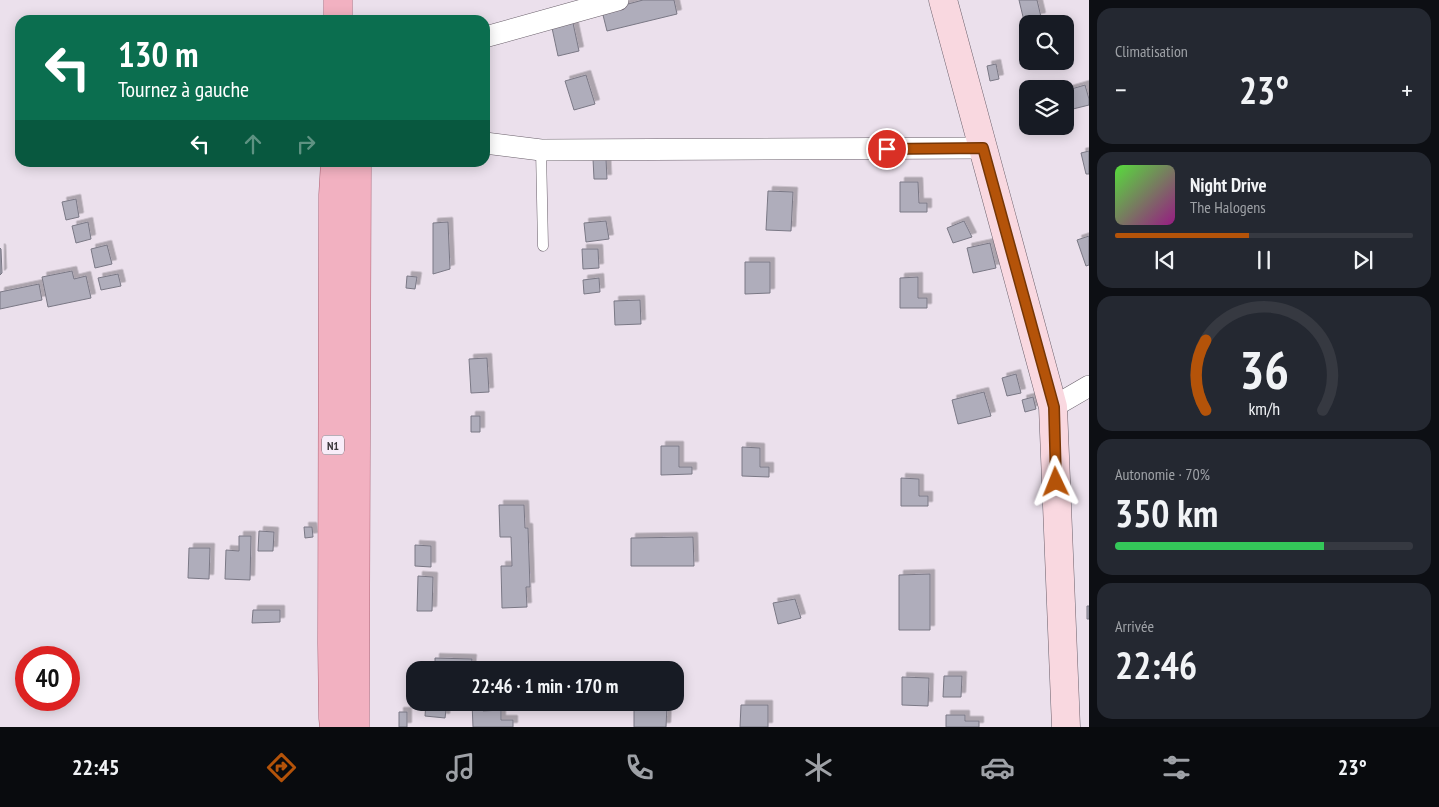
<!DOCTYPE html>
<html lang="fr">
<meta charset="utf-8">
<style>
:root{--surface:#171b24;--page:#242831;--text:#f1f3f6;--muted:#9ea1a6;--line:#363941;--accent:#b45309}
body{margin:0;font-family:"PT Sans Narrow",sans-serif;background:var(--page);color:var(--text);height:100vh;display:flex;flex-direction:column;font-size:19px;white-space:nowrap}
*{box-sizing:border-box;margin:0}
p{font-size:16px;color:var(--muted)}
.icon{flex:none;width:28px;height:28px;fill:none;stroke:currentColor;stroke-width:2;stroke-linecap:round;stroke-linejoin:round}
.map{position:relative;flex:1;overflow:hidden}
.sheet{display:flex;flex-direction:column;gap:8px;padding:8px;background:#0d0f14;width:350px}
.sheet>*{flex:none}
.banner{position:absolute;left:15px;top:15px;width:475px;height:152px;border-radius:15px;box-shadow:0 2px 12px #0003;background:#0b6e4f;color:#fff;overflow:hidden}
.buttons{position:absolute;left:1019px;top:15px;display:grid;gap:10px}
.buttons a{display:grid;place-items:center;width:55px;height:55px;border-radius:10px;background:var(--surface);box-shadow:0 2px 12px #0003;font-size:25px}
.speed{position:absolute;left:15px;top:646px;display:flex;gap:10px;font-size:25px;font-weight:700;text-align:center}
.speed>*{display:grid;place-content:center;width:65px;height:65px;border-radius:50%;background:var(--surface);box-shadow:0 2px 12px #0003;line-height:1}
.speed .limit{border:8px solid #d22;background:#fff;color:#111}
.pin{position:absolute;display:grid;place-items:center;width:42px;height:42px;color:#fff;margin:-21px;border:2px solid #fff;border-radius:50%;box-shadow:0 1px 5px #0007}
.me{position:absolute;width:55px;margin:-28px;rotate:358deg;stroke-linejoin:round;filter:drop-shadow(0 0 4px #0008)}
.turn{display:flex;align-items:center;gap:18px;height:105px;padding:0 20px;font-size:22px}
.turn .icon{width:65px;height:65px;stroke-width:2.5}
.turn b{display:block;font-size:35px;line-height:42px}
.lanes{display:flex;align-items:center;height:48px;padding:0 20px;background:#0003;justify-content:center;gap:25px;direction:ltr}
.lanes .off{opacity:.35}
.big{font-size:38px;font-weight:700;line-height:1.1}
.sheet .widget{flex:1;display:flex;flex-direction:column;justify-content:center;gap:8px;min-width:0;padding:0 18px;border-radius:15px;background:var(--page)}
.sheet .dial{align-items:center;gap:0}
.dial svg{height:130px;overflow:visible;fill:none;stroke:var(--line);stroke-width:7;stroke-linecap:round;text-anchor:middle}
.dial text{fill:var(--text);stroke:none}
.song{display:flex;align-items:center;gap:15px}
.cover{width:60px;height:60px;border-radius:8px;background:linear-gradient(135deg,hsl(110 70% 55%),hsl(310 70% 35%))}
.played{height:5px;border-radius:2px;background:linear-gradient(90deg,var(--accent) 45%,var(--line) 45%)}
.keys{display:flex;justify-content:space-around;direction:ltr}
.heat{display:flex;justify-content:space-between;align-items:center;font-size:28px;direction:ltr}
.charge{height:8px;border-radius:4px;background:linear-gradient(90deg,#34c759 70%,var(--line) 0)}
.trip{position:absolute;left:406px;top:661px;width:278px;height:50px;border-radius:15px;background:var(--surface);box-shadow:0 2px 12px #0003;font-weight:700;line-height:50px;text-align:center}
.tabs{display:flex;height:80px;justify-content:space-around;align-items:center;background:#090b0e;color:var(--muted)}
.tabs .icon{width:35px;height:35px}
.tabs .selected{color:var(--accent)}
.tabs b{font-size:22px;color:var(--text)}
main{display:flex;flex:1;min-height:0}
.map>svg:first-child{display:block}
.building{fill:#afadbb;stroke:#7a7885;filter:url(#shadow)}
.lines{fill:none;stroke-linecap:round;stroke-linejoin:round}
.lane-casing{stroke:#695f6a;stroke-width:11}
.street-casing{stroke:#695f6a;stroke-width:22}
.secondary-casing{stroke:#695f6a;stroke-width:29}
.primary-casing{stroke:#ad6477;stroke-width:29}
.lane{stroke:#fff;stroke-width:10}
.street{stroke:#fff;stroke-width:21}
.secondary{stroke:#f9d8e0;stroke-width:28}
.primary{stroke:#f2b1c1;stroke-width:28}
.route-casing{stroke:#753606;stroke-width:12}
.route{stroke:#b45309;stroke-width:9}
.labels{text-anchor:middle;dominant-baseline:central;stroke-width:5;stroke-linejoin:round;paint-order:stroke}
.shield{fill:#f8edf9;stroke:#746e75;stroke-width:1}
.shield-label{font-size:12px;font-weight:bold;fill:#3c373c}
</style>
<main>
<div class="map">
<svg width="1089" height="727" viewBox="0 0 1089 727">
<defs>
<filter id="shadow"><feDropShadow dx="4.5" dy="-4.5" stdDeviation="0" flood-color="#0004"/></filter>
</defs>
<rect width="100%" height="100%" fill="#ebe0ec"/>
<!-- building -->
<path class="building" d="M643,0H674L677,14L607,31L602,11Z
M1019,0H1037L1041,17L1024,21Z
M573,23L579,51L558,56L552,28Z
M996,64L999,79L990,81L987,66Z
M586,75L595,104L574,110L565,81Z
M1085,85L1089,99V105L1073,109L1068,90Z
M1089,151V174H1086L1081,153Z
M593,159H606L607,179H594Z
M900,182H918L919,203H927V212H900Z
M768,191L793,192L791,231L766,230Z
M76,199L79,217L66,220L62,202Z
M606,221L609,239L586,242L584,223Z
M964,221L972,237L953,243L947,228Z
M88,222L91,239L76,243L72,226Z
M448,222L450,269L433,274V223Z
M1089,236V265L1086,266L1077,240Z
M990,243L996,268L973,273L967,248Z
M107,245L112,264L95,268L91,249Z
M0,248L1,249L2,273L0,275Z
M582,249H598L599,268L583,269Z
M745,262H770V293L745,294Z
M72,271L74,279L86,276L91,298L48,307L42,277Z
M118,274L121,286L101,290L98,278Z
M407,276L417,277L415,289L406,288Z
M918,277V298H927V308H900V278Z
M599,278L600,292L584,294L583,280Z
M39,284L42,300L0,309V292Z
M640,300L641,324L615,325L614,301Z
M487,358L489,392L471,393L469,359Z
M1016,374L1021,393L1007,396L1002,378Z
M984,392L991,416L958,424L952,400Z
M1033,397L1036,409L1025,412L1022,400Z
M471,416H480V432H471Z
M661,446H679V467H692V474L661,475Z
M742,447L760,448V467H769V477L742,476Z
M901,478L919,479V496H928V506H901Z
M499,505H524L525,528H528L530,587H526L527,607L502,608L501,566H512L511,537H500Z
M304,527H312L313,537L305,538Z
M259,531L274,532L273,551H258Z
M239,536H251L250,580L225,579L226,550L239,551Z
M693,537L694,566H631V538Z
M415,545L431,546V567L415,566Z
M189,548H210L209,579L188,578Z
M930,574V630H899V575Z
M418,576L433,577L432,611H417Z
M795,599L801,618L778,624L773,603Z
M1087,606H1089V619H1087Z
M253,610H280V622L252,623Z
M435,658L472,659L471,670H435Z
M944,676H962L961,697H943Z
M902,677L929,678L928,706L902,705Z
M426,702H447L445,718L425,716Z
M472,703H483V711L501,710V720H513V727H473Z
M741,705H768V727H740Z
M634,706H667L666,727H634Z
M399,712H407V727H399Z
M946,715H965V721H979V727H946Z"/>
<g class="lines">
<!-- lane casing -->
<g class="lane-casing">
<path id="lane" d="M541,150L543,246"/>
</g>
<!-- street casing -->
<g class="street-casing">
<path id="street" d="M485,37L618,0
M485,143L541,150L983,148
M1053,407L1089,386"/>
</g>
<!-- secondary casing -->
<g class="secondary-casing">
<path id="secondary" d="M943,0L1053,407L1066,727"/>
</g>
<!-- primary casing -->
<g class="primary-casing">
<path id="primary" d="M338,0V20
M334,727L333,718L332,644L333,195L335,162
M355,727L357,162"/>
</g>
<!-- lane -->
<use href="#lane" class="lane"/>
<!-- street -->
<use href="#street" class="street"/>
<!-- secondary -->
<use href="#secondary" class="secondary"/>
<!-- primary -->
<use href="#primary" class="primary"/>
</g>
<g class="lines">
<!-- route casing -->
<g class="route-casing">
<path id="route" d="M887,149L983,148L1054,407L1056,482"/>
</g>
<!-- route -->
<use href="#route" class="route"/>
</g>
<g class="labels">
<!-- shield labels -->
<rect class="shield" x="322" y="435.5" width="22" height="19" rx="4"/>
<g class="shield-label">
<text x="333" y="445">N1</text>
</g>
</g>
</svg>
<div class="buttons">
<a><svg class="icon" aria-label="search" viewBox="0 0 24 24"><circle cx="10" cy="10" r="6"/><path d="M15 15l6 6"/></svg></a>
<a><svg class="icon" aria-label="layers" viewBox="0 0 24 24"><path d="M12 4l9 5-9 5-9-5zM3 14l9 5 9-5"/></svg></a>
</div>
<div class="speed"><div class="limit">40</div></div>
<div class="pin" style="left:887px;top:149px;background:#d93025"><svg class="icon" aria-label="arrive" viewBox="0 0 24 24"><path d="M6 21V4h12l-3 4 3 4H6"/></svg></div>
<svg class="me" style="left:1056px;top:482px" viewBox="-20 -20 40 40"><path d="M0-17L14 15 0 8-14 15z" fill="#b45309" stroke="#fff" stroke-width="4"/></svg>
<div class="trip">22:46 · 1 min · 170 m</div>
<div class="banner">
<div class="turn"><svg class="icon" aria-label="left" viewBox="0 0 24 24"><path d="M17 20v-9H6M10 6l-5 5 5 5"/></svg><div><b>130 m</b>Tournez à gauche</div></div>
<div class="lanes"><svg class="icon" aria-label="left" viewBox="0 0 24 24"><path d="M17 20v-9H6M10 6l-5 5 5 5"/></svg><svg class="icon off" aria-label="ahead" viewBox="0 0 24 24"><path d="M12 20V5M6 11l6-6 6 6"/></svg><svg class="icon off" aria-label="right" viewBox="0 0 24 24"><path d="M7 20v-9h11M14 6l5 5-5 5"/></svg></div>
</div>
</div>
<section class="sheet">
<div class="widget"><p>Climatisation</p>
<div class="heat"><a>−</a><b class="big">23°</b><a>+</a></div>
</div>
<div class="widget">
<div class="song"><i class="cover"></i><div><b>Night Drive</b><p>The Halogens</p></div></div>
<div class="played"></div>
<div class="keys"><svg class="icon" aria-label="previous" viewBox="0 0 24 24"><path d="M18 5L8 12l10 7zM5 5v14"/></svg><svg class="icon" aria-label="pause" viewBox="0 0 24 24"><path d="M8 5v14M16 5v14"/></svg><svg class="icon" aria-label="next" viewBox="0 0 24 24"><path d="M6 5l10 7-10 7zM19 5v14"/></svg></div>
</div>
<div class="widget dial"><svg viewBox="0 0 100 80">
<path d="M14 69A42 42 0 1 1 86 69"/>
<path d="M14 69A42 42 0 0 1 14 26" stroke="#b45309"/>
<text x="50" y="56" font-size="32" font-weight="700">36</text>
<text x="50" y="72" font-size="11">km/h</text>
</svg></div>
<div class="widget"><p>Autonomie · 70%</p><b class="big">350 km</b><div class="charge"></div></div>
<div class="widget"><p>Arrivée</p><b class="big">22:46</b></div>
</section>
</main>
<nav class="tabs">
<b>22:45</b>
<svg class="icon selected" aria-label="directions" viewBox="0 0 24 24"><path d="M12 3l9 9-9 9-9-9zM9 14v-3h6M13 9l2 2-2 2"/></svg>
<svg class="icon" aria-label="music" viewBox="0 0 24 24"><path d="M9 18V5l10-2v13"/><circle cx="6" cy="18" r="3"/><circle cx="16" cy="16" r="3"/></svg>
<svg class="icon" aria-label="phone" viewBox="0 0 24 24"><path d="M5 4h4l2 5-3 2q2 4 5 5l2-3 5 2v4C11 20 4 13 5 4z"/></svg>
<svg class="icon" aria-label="climate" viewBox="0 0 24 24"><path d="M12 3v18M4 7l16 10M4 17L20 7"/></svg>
<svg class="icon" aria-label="car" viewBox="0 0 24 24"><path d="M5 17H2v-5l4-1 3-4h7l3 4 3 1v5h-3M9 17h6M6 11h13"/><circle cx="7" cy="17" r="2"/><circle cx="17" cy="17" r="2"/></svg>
<svg class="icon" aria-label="filters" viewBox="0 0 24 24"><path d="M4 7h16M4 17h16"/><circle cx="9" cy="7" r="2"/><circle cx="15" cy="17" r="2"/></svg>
<b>23°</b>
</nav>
